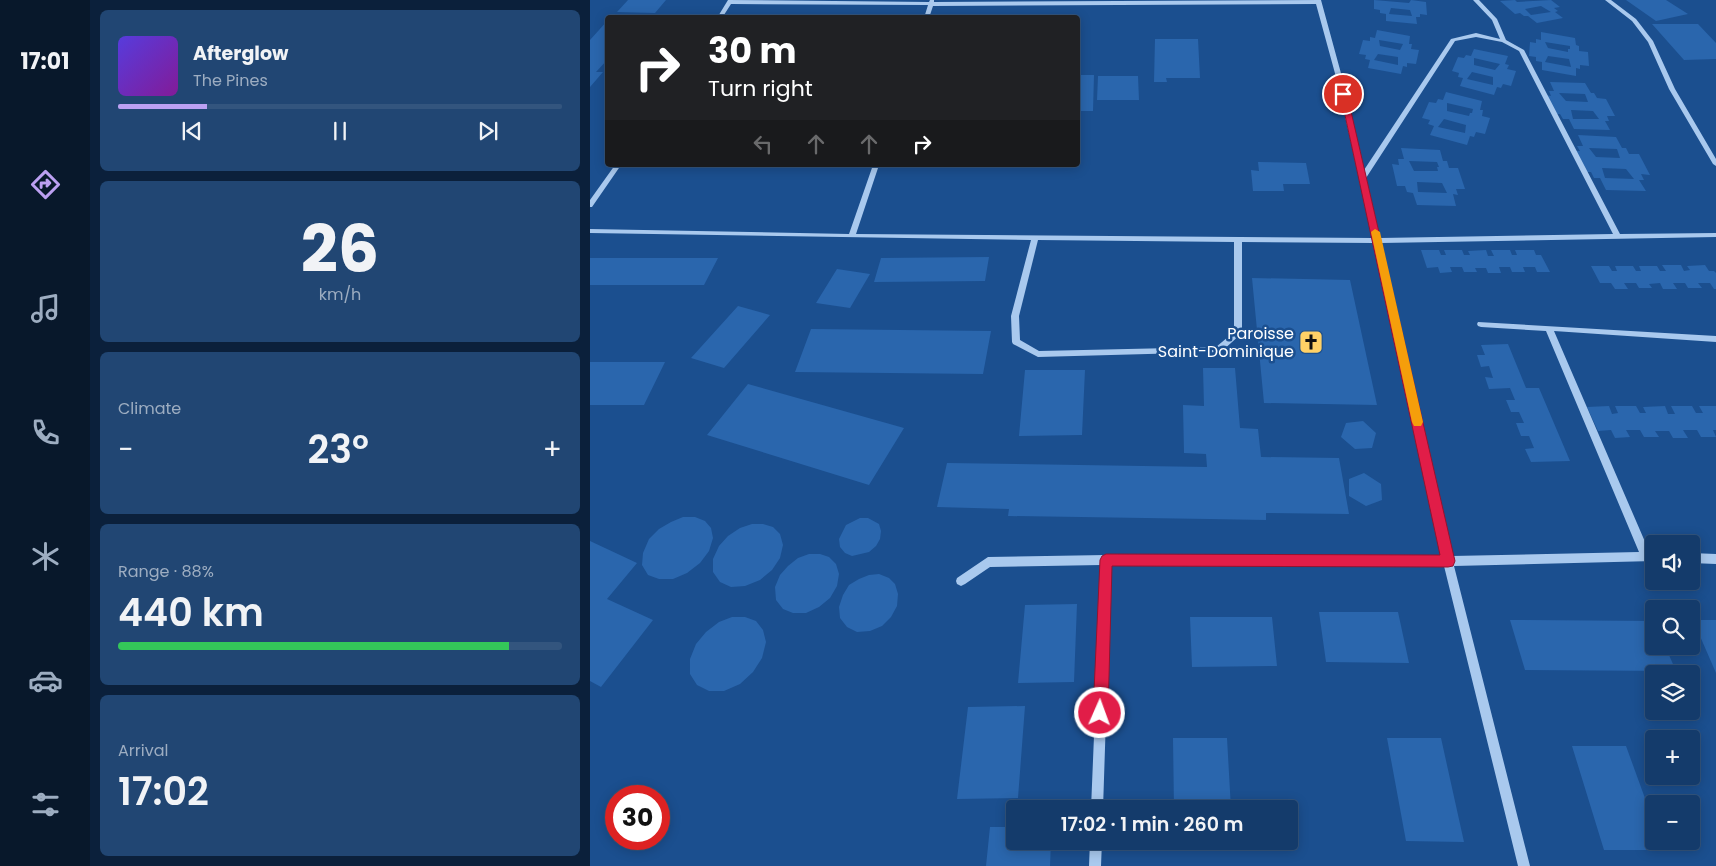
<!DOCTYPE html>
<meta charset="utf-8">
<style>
:root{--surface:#143b6b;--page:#214673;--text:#f1f3f6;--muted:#9dadc1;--line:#33557e;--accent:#bca0f2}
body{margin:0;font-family:Poppins,sans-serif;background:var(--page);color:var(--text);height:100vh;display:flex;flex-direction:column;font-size:19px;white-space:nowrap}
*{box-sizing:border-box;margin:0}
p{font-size:16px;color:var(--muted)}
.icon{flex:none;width:28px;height:28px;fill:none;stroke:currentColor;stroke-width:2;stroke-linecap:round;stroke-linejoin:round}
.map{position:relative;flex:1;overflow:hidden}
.side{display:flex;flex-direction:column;gap:10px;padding:10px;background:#0b203b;width:500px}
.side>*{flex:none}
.hud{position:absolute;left:15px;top:15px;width:475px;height:152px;border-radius:5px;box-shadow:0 2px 12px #0003,0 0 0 1px var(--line);background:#202124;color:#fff;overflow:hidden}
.buttons{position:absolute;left:1055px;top:535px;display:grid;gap:10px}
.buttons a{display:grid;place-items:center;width:55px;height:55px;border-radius:5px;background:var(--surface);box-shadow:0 2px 12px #0003,0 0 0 1px var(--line);font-size:25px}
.speed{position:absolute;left:15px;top:785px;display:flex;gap:10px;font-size:25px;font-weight:700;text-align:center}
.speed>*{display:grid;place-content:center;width:65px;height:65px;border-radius:50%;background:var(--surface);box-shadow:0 2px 12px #0003,0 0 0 1px var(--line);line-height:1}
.speed .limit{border:8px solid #d22;background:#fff;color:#111}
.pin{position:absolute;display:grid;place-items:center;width:42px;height:42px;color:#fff;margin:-21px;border:2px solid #fff;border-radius:50%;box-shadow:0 1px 5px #0007}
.me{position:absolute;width:55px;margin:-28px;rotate:2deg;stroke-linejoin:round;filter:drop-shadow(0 0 4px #0008)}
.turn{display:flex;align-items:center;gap:18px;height:105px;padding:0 20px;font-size:22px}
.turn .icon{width:65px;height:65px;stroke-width:2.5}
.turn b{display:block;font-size:35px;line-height:42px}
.lanes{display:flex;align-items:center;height:48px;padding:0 20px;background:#0003;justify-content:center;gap:25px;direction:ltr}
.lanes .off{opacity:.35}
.big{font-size:38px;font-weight:600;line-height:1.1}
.side .tile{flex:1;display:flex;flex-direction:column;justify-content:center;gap:8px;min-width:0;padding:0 18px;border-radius:8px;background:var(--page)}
.side .dial{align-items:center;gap:0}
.dial b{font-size:65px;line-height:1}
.song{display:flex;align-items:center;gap:15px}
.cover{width:60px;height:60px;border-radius:8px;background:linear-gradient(135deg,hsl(250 70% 55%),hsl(290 70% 35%))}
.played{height:5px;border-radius:2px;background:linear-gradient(90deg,var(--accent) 20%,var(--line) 20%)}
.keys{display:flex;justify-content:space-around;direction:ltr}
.heat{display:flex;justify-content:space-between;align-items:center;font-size:28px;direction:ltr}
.charge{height:8px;border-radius:4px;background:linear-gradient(90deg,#34c759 88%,var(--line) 0)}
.trip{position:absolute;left:416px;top:800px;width:292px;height:50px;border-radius:5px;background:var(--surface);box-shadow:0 2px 12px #0003,0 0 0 1px var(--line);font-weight:600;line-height:50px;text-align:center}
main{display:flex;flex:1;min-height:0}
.tabs{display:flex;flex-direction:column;width:90px;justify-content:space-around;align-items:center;background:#08182b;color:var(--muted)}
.tabs .icon{width:35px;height:35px}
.tabs .selected{color:var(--accent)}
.tabs b{font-size:22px;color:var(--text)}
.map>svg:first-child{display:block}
.building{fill:#2a66ad;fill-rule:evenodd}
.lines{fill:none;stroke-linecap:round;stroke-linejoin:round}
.minor{fill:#a9c9ee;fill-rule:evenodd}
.route{fill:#e11d48;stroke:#92132f}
.slow{fill:#f59e0b}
.labels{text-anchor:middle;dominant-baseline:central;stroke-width:5;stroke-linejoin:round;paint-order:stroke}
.poi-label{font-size:16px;fill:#fff;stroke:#1b4f8f;text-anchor:end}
</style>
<main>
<nav class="tabs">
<b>17:01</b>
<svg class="icon selected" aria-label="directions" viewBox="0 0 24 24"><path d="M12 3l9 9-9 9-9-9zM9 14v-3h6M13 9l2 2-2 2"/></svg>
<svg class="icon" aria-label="music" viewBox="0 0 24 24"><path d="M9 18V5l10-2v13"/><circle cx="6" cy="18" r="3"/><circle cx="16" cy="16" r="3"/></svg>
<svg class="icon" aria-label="phone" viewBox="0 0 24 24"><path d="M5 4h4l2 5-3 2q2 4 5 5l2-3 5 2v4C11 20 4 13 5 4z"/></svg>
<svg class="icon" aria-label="climate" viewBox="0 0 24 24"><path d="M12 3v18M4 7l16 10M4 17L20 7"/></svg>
<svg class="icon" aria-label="car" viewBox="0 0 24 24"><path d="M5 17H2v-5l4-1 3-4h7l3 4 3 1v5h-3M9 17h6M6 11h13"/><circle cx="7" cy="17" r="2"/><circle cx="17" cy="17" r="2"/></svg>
<svg class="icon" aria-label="filters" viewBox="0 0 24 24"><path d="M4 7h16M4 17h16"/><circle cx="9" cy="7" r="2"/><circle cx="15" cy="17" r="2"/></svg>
</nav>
<section class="side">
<div class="tile">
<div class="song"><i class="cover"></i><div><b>Afterglow</b><p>The Pines</p></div></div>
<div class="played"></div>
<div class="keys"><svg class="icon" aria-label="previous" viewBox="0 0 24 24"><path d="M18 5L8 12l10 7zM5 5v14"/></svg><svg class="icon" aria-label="pause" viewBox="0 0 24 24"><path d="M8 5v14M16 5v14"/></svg><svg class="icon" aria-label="next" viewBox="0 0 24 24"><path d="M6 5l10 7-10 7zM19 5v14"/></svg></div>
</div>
<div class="tile dial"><b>26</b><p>km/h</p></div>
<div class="tile"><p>Climate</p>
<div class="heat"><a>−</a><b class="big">23°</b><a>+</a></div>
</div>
<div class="tile"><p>Range · 88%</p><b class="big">440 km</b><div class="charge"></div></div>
<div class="tile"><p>Arrival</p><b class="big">17:02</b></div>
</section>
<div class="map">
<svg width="1126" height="866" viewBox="0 0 1126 866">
<rect width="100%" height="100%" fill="#1b4f8f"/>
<!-- building -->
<path class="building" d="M38,0H76L65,13L27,12Z
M784,0L819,3L821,0L836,2L837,15L830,14V17H826L827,24L796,21V14L790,13V10L784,9ZM801,8L820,10L822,16L799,14Z
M925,0L927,2L961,0L970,7L964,8L968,11L965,12L973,18L947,23L938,16H934L930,13L925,14L910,1ZM951,6L961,12L941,15L935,9Z
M1036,0H1076L1098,14L1066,21Z
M18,20V59L6,72H13L0,87V40Z
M1062,24H1108L1126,43V59L1094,60Z
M787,30L820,36L819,44H822L821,49L829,50L826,64L817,63V67L813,66L811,74L778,68L780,60L775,59L776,55L769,54L773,40L780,41V37L785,38ZM789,40L813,44L810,50L790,46ZM788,54L808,57V65L784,60Z
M951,32L985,38L986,45L989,46V51L998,52L999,66L990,65V69L986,68V76L952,70V62L946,61V57L939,56L940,42L946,43V39L951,40ZM955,42L980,46V49H978V52L958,48ZM958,56L979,59L981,67L955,62Z
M565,39H608L610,78H576L577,82H564Z
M884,49L918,56L915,64L919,65L917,69L926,71L921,86L913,84L911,88L907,87L904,95L870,86L873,78L868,77L869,73L862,71L868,57L874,58L876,55L881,56ZM884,58L910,64L905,70L884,65ZM882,72L903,77V85L877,79Z
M488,75H504L503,111H488Z
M508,76H548L549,100H507Z
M960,82L995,83L1001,93H1004L1007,98L1016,99L1025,116H1017L1019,121H1015L1020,130L984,129L979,119H973L970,114H963L954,95L961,96L959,91H964ZM969,93L995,94L998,102L976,101ZM981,110L1003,111L1009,119H983Z
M856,92L892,101L890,110H893L892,116L900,118L895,134L886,132L884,137L880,136L877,145L840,135L844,126L838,124L840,120L832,118L839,102L846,103L848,99L853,100ZM857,103L883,109L882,113H880L879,116L857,111ZM854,119L876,125L875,133L848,127Z
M988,135L1026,137L1032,148H1036L1039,154H1049L1060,175L1051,174L1054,180H1049L1056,191L1016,190L1010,178H1004L1001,172H993L983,151H990L987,146H993ZM999,148L1027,149L1030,158L1006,157ZM1012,168L1036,169L1044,179L1015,178Z
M811,148L850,150L853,161H857L859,168H868L875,189H866L868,195L863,194L866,206L827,205L823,193L817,192L815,186H807L802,164L809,165L808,159H814ZM819,161L847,162L849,167H847L848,171H824ZM827,182L852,183L857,193L828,192Z
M668,162L716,163L720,184H693L694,191H663L661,170L669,171Z
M831,250H849L851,255H856L854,250H872L874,255H880L878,251L896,250L898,256H904L901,250H920L922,255H927L925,250H944L946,255H951L960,272H947L945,267H933L935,272H922L920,267H909L911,273H898L896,268H885L887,272H874L872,267H860L862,272L850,273L848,267L837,268Z
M399,257L395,281L284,282L291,258Z
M0,258H128L114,285H0Z
M1072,265H1091L1094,271L1100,270L1097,266L1115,265L1119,271H1124L1126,273V289H1124L1120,283H1108L1112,288H1098L1095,283H1083L1087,289H1073L1070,283L1059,284L1062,288H1049L1046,283H1034L1038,289H1025L1021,283H1010L1001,266H1019L1022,271H1027L1025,266H1043L1046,271H1051L1049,266H1067L1070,271H1076Z
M247,269L280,274L260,308L226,303Z
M662,278L760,280L787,405L674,403Z
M148,306L180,315L134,368L101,358Z
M221,329L401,331L393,374L205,372Z
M918,344L936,388H949L980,461L941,462L935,449L944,448L939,436H931L926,423H934L929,412H921L916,400H925L920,388L899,389L895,377L903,378L899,366L891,367L887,355H895L891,345Z
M0,362H75L54,405H0Z
M613,368H645L650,428L668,429L671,457L749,458L759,514L676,513V520L619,519L418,516L419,509L347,507L357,463L617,467L616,454L594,453L593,405L614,406Z
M435,370H495L492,435L429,436Z
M158,384L314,428L279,485L117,435Z
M1019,406L1022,414L1028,413L1025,406H1046L1050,413H1056L1053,407L1075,406L1078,414H1085L1081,406H1102L1106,413H1113L1109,406H1126V430H1123L1126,437H1111L1107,430H1093L1098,438H1083L1079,431H1065L1069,437H1054L1050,430H1036L1040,437L1025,438L1021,430L1008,431L997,407Z
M773,421L786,433L782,448L765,449L751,437L756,423Z
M774,473L791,484L792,500L776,506L759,496V479Z
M93,517H105L115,521L121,528L123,538L119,551L110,563L97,573L83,579H69L58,575L52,565L53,553L59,539L69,529L81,522Z
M270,518H278L289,524L291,531L290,539L286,546L279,552L262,556L255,553L250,547L249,539L256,525Z
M162,524H173L183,527L190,534L193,545L190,558L182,570L170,580L155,586L141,587L130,582L123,572V559L129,546L138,536L150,528Z
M0,541L47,563L17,599L63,620L11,687L0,681Z
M219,554H230L239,557L246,564L249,574L247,586L240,598L229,607L216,613H203L193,609L186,600L185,587L190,575L198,566L208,558Z
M289,574L299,578L305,584L308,594L307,606L301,617L292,626L280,631L267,632L257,627L250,618L249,607L253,595L259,585L269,579L279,575Z
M487,604L484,682L428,683L435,605Z
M729,612H808L819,663L736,662Z
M142,617H155L166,621L173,630L176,642L172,658L163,672L150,684L134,691H119L107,685L100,674V659L106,644L116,632L129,622Z
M600,617H682L687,666L602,667Z
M920,620L1064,621V646H1075L1086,671L935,670Z
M1103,620H1126V673Z
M435,706L428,798L367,799L378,707Z
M583,738H637L641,809H584Z
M797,738H851L874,842L816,841Z
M982,746H1036L1064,823V841H1070L1074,850H1014Z
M400,827H425V841H461L460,866H396Z"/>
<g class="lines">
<!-- minor -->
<path class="minor" d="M138,0L339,2L340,0H344V2L731,0L752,77L774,170L861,39L886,33L910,39L902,20L883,0H889L907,19L916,40L934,50L1030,234L1126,233V237L791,243L862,556L1049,552L956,331L891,327L888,326L887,324L888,322L1126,336V342L964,331L1059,551H1064V561L864,566L940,866H928L854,566L521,565L513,809H501L511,565L400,567L375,584L371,586L367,584L366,581L367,578L398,557L516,555L852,556L784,243L652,242V333L631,352L448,357L423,344L422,342L421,316L441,240L0,233V229L259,234L283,165H289L266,234L783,238L746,77L726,4L343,6L339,18H334L338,5L141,4L132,18H127ZM886,37L912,42L929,51L1023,234L790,238L776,178L865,41ZM448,240L644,242V332L626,347L449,351L430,340L429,316Z
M1015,0H1021L1046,19L1063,41L1085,89L1126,159V166L1123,164L1079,89L1058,42L1042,21Z
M25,165H31L2,207H0V200Z
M1101,553L1126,554V564L1101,563Z
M500,841H512L511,866H499Z"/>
</g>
<!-- route -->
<path class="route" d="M750,92L757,94L865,561L863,566L858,567L522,566L518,713L515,718L510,720L505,718L503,713L510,560L512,556L516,554L850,555Z"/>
<!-- slow -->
<path class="slow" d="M785,229L790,232L833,422L831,426H824L822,422L781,232Z"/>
<!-- icons -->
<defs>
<g id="church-square" transform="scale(1.25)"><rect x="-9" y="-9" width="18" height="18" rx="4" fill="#ffd166" stroke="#1b4f8f"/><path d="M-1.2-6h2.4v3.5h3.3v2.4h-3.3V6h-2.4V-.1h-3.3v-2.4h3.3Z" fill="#111"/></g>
</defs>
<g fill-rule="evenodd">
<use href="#church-square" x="721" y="342"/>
</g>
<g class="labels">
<!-- poi labels -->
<g class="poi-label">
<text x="704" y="333">Paroisse<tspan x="704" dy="18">Saint-Dominique</tspan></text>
</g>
</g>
</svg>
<div class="buttons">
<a><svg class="icon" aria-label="sound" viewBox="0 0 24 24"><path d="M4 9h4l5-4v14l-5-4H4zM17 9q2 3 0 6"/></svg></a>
<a><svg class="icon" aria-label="search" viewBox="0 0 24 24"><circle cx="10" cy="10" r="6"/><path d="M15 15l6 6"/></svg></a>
<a><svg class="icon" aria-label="layers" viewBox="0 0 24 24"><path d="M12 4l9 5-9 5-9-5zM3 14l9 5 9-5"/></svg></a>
<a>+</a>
<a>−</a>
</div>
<div class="speed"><div class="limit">30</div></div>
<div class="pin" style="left:753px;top:94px;background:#d93025"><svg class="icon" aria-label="arrive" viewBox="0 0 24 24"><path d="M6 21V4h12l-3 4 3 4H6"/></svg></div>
<svg class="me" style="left:510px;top:713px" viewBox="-20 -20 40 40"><circle r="17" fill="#e11d48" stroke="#fff" stroke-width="3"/><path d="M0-11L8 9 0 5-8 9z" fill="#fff"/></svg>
<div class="trip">17:02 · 1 min · 260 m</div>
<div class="hud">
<div class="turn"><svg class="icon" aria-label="right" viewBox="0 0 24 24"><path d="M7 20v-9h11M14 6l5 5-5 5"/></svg><div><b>30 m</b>Turn right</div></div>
<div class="lanes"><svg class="icon off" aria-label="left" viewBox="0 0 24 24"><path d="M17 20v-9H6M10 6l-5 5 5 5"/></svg><svg class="icon off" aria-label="ahead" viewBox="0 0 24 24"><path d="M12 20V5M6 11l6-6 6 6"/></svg><svg class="icon off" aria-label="ahead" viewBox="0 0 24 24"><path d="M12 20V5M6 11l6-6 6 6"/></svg><svg class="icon" aria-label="right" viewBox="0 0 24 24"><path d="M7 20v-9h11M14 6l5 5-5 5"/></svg></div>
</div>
</div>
</main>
